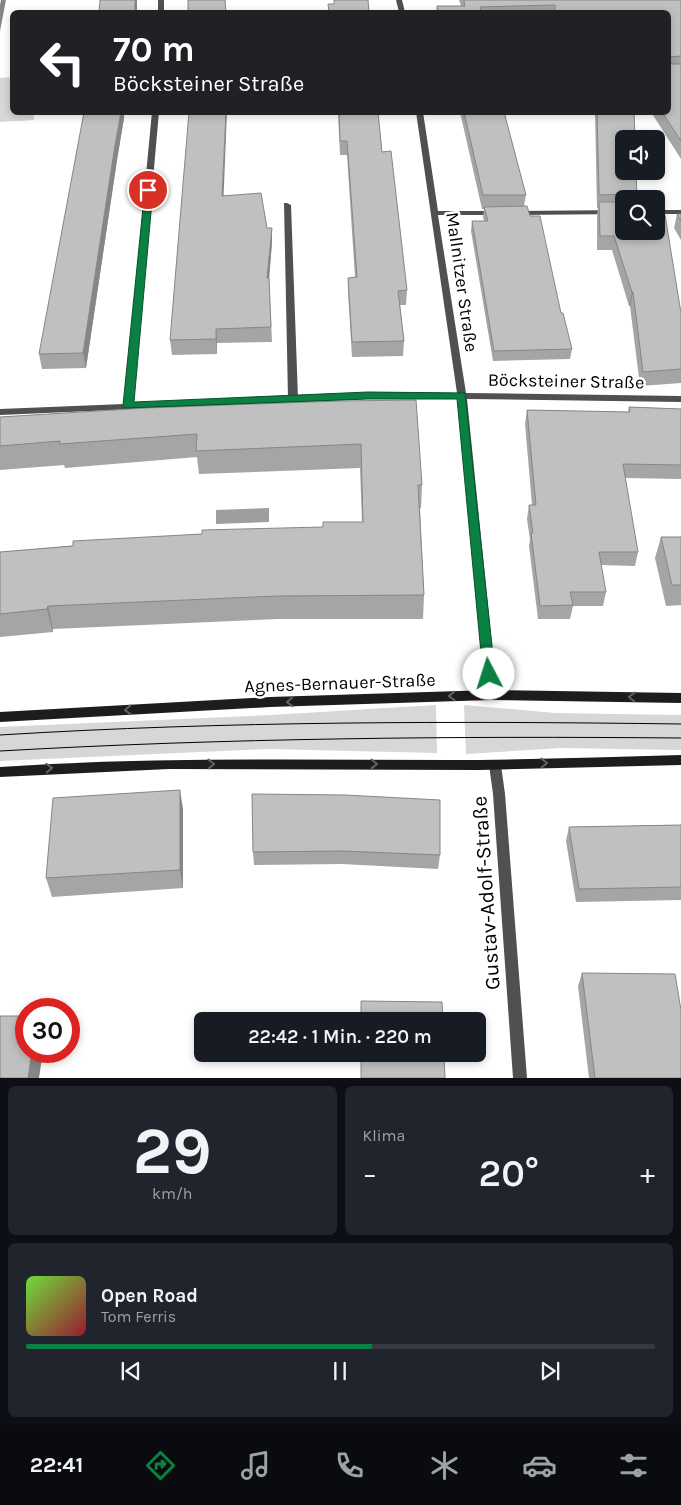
<!DOCTYPE html>
<html lang="de">
<meta charset="utf-8">
<style>
:root{--surface:#171b24;--page:#20242c;--text:#f1f3f6;--muted:#9ea1a6;--line:#363941;--accent:#0b8043}
body{margin:0;font-family:Karla,sans-serif;background:var(--page);color:var(--text);height:100vh;display:flex;flex-direction:column;font-size:19px;white-space:nowrap}
*{box-sizing:border-box;margin:0}
p{font-size:16px;color:var(--muted)}
.icon{flex:none;width:28px;height:28px;fill:none;stroke:currentColor;stroke-width:2;stroke-linecap:round;stroke-linejoin:round}
.map{position:relative;height:1078px;overflow:hidden}
.drawer{display:flex;flex-direction:column;gap:8px;padding:8px;background:#0d0f14;flex:1}
.drawer>*{flex:none}
.banner{position:absolute;left:10px;top:10px;width:661px;height:105px;border-radius:8px;box-shadow:0 2px 8px #0003;background:#202124;color:#fff;overflow:hidden}
.fabs{position:absolute;left:615px;top:130px;display:grid;gap:10px}
.fabs a{display:grid;place-items:center;width:50px;height:50px;border-radius:8px;background:var(--surface);box-shadow:0 2px 8px #0003;font-size:25px}
.speed{position:absolute;left:15px;top:998px;display:flex;gap:10px;font-size:25px;font-weight:700;text-align:center}
.speed>*{display:grid;place-content:center;width:65px;height:65px;border-radius:50%;background:var(--surface);box-shadow:0 2px 8px #0003;line-height:1}
.speed .limit{border:8px solid #d22;background:#fff;color:#111}
.pin{position:absolute;display:grid;place-items:center;width:42px;height:42px;color:#fff;margin:-21px;border:2px solid #fff;border-radius:50%;box-shadow:0 1px 5px #0007}
.me{position:absolute;width:55px;margin:-28px;rotate:355deg;stroke-linejoin:round;filter:drop-shadow(0 0 4px #0008)}
.turn{display:flex;align-items:center;gap:18px;height:105px;padding:0 20px;font-size:22px}
.turn .icon{width:65px;height:65px;stroke-width:2.5}
.turn b{display:block;font-size:35px;line-height:42px}
.big{font-size:38px;font-weight:600;line-height:1.1}
.drawer .card{flex:1;display:flex;flex-direction:column;justify-content:center;gap:8px;min-width:0;padding:0 18px;border-radius:8px;background:var(--page)}
.drawer .dial{align-items:center;gap:0}
.dial b{font-size:65px;line-height:1}
.song{display:flex;align-items:center;gap:15px}
.cover{width:60px;height:60px;border-radius:8px;background:linear-gradient(135deg,hsl(100 70% 55%),hsl(350 70% 35%))}
.played{height:5px;border-radius:2px;background:linear-gradient(90deg,var(--accent) 55%,var(--line) 55%)}
.keys{display:flex;justify-content:space-around;direction:ltr}
.heat{display:flex;justify-content:space-between;align-items:center;font-size:28px;direction:ltr}
.drawer .tiles{flex:1;display:grid;gap:8px;grid-template-columns:1fr 1fr}
.card:last-child{grid-column:span 2}
.trip{position:absolute;left:194px;top:1012px;width:292px;height:50px;border-radius:8px;background:var(--surface);box-shadow:0 2px 8px #0003;font-weight:600;line-height:50px;text-align:center}
.tab-bar{display:flex;height:80px;justify-content:space-around;align-items:center;background:#090b0e;color:var(--muted)}
.tab-bar .icon{width:35px;height:35px}
.tab-bar .active{color:var(--accent)}
.tab-bar b{font-size:22px;color:var(--text)}
.map>svg:first-child{display:block}
.green{fill:#d7d7d7}
.water{fill:#9e9e9e}
.lines{fill:none;stroke-linecap:round;stroke-linejoin:round}
.service{fill:#505050;fill-rule:evenodd}
.minor{fill:#505050;fill-rule:evenodd}
.secondary{fill:#1d1d1d;fill-rule:evenodd}
.tram{stroke:#000;stroke-width:1}
.wall{fill:#a5a5a5}
.shaded-wall{fill:#868686}
.building{fill:#c0c0c0;stroke:#868686}
.oneway{stroke:#616161}
.route{fill:#0b8043;stroke:#07532c}
.labels{text-anchor:middle;dominant-baseline:central;stroke-width:5;stroke-linejoin:round;paint-order:stroke}
.street-label{font-size:18px;fill:#000;stroke:#fff}
.near-street-label{font-size:21px;fill:#000;stroke:#fff}
</style>
<div class="map">
<svg width="681" height="1078" viewBox="0 0 681 1078">
<rect width="100%" height="100%" fill="#fff"/>
<!-- green -->
<path class="green" d="M12,77V112L51,113H34V120L0,122V78Z
M436,705L437,753L268,749L0,761V727L271,715Z
M464,705L555,713L681,715V750L561,748L466,754Z"/>
<!-- water -->
<path class="water" d="M269,508V522L216,524V510Z"/>
<g class="lines">
<!-- service -->
<path class="service" d="M284,203H287L291,205L298,398L293,401L288,398Z"/>
<!-- minor -->
<path class="minor" d="M158,0H164V12H158Z
M396,0H402L405,12H399Z
M152,112H159L133,403L387,392L457,393L416,112H423L438,211H498L502,213L498,215H438L466,393L681,396V402L467,399L497,695L495,698L491,700L487,698L485,695L458,399L387,398L0,415V409L124,404Z
M624,210V214L517,215L513,213L517,211Z
M656,210H681V214H656Z
M495,760L499,762L501,765L505,794L527,1078H513L493,794L489,765L491,762Z"/>
<!-- secondary -->
<path class="secondary" d="M491,690L681,693V703L491,700L270,707L0,722V712L270,697Z
M681,755V765L479,770L169,769L0,777V767C150,757 300,760 450,760C527,760 604,757 681,755Z"/>
<!-- tram -->
<path class="tram" d="M0,735C227,721 454,721 681,724
M0,751C227,738 454,736 681,738"/>
</g>
<!-- wall -->
<path class="wall" d="M459,0H681V159L651,112H669V12H436L437,6H461Z
M338,112H378L382,152L407,290L406,305H400L404,341L403,356L352,357L348,292V278L355,277L347,155H340Z
M460,112H504L526,195L524,206L530,216L561,313L572,349L570,359L493,361L471,231L472,221H484L483,217L484,209H482Z
M595,112H634L637,199H624V231L681,313V383L640,386L630,306H629L612,250H597V216L598,208H597Z
M124,118L117,160L86,368L42,369L39,354Z
M224,196L267,228H272V242L269,278L272,342L217,343V354L172,355L170,340Z
M677,214H681V240L674,228Z
M339,401L422,485L421,508H420L424,595L423,619H278L53,629V632L0,637V552L202,534L323,527L362,522L360,468L199,474L197,457L65,468L64,465L0,470V417Z
M629,407L681,409V479L625,478L638,552L635,566L601,565L606,592L603,606H573L570,619H538L529,546L530,540L527,519L529,505H532L525,424L527,410L628,412Z
M661,537H681V605L666,606L655,558Z
M252,794L440,855L438,869L342,864L254,865L253,852Z
M183,809V888L52,897L46,878Z
M681,825V900L576,902L566,841L569,827Z
M582,973L681,1078H589L578,986Z"/>
<!-- shaded-wall -->
<path class="shaded-wall" d="M1,0H6L0,31V5Z
M135,0H137V12H135Z
M121,112H124V118L117,160L86,368L83,353L115,145Z
M226,112H227L223,210L222,196Z
M272,228V242L268,293L267,278Z
M632,292H633L630,306H629Z
M216,329L217,343V354L216,339Z
M48,606L53,629V632L47,609Z
M180,790L183,809V888L180,870Z
M32,1051H43L39,1078H28Z"/>
<!-- building -->
<path class="building" d="M100,0H135V12H99Z
M188,0H225L226,12H188Z
M334,0H368L369,12H329L328,4H334Z
M464,0H681V56L670,57V62L672,64H681V141L662,112H669V12H555V5L480,7L481,12H438L437,6H465Z
M84,112H121L115,145L83,353L39,354Z
M189,112H226L222,196L261,193L267,228H272L267,278H269L271,327L216,329V339L170,340Z
M339,112H378L382,152L391,151L407,290L398,291L404,341L352,342L348,278L357,277L347,141H340Z
M464,112H504L526,195H483Z
M597,112H634L635,139H624V171H636L637,199H628V196L626,194L599,195Z
M599,202H624V231H656V215H665L681,313V369L643,372L633,292H632L614,236H600Z
M527,206L530,216H540L561,313H563L572,349L494,351L472,221H488L484,207Z
M677,214H681V221Z
M416,400L422,485H418L424,595L277,596L48,606L47,609L0,614V552L73,546V541L202,534V530L323,527V522H363L361,444L196,451L197,434L60,444V441L0,446V417L146,408L339,401Z
M629,407L681,409V465L623,464L638,552H599L606,592H570L573,605L540,606L531,533H533L529,505H536L527,410L630,412Z
M661,537H681V585H672Z
M180,790V870L46,878L53,798Z
M252,794L345,795L440,800V855L342,851L253,852Z
M681,825V887L579,889L569,827Z
M582,973L675,974L681,1010V1078H595Z
M361,1001L442,1002L443,1021H361Z
M0,1016H26V1051H32L28,1078H0Z
M361,1054H444L445,1078H361Z"/>
<!-- one-way arrows -->
<defs><path id="oneway-chevron" d="M-2-3.5L2.5 0L-2 3.5" fill="none" stroke-width="1.6" stroke-linecap="round" stroke-linejoin="round" transform="scale(1.25)"/></defs>
<g class="oneway">
<use href="#oneway-chevron" transform="translate(452 696) rotate(178)"/>
<use href="#oneway-chevron" transform="translate(632 697) rotate(-179)"/>
<use href="#oneway-chevron" transform="translate(290 702) rotate(178)"/>
<use href="#oneway-chevron" transform="translate(128 710) rotate(177)"/>
<use href="#oneway-chevron" transform="translate(544 763) rotate(-1)"/>
<use href="#oneway-chevron" transform="translate(211 764) rotate(-1)"/>
<use href="#oneway-chevron" transform="translate(374 764) rotate(1)"/>
<use href="#oneway-chevron" transform="translate(49 768) rotate(-3)"/>
</g>
<!-- route -->
<path class="route" d="M145,188L153,190L134,402L368,392L465,393L495,674L493,678H485L483,674L457,399H368L124,408L123,405Z"/>
<g class="labels">
<!-- street labels -->
<g class="street-label">
<text transform="translate(462 282) rotate(82)">Mallnitzer Straße</text>
<text transform="translate(566 381) rotate(1)">Böcksteiner Straße</text>
<text transform="translate(340 683) rotate(-2)">Agnes-Bernauer-Straße</text>
</g>
<!-- near-street labels -->
<g class="near-street-label">
<text transform="translate(486 893) rotate(-94)">Gustav-Adolf-Straße</text>
</g>
</g>
</svg>
<div class="fabs">
<a><svg class="icon" aria-label="sound" viewBox="0 0 24 24"><path d="M4 9h4l5-4v14l-5-4H4zM17 9q2 3 0 6"/></svg></a>
<a><svg class="icon" aria-label="search" viewBox="0 0 24 24"><circle cx="10" cy="10" r="6"/><path d="M15 15l6 6"/></svg></a>
</div>
<div class="speed"><div class="limit">30</div></div>
<div class="pin" style="left:148px;top:190px;background:#d93025"><svg class="icon" aria-label="arrive" viewBox="0 0 24 24"><path d="M6 21V4h12l-3 4 3 4H6"/></svg></div>
<svg class="me" style="left:489px;top:674px" viewBox="-20 -20 40 40"><circle r="19" fill="#fff"/><path d="M0-13L10 11 0 6-10 11z" fill="#0b8043"/></svg>
<div class="trip">22:42 · 1 Min. · 220 m</div>
<div class="banner">
<div class="turn"><svg class="icon" aria-label="left" viewBox="0 0 24 24"><path d="M17 20v-9H6M10 6l-5 5 5 5"/></svg><div><b>70 m</b>Böcksteiner Straße</div></div>
</div>
</div>
<section class="drawer">
<div class="tiles">
<div class="card dial"><b>29</b><p>km/h</p></div>
<div class="card"><p>Klima</p>
<div class="heat"><a>−</a><b class="big">20°</b><a>+</a></div>
</div>
<div class="card">
<div class="song"><i class="cover"></i><div><b>Open Road</b><p>Tom Ferris</p></div></div>
<div class="played"></div>
<div class="keys"><svg class="icon" aria-label="previous" viewBox="0 0 24 24"><path d="M18 5L8 12l10 7zM5 5v14"/></svg><svg class="icon" aria-label="pause" viewBox="0 0 24 24"><path d="M8 5v14M16 5v14"/></svg><svg class="icon" aria-label="next" viewBox="0 0 24 24"><path d="M6 5l10 7-10 7zM19 5v14"/></svg></div>
</div>
</div>
</section>
<nav class="tab-bar">
<b>22:41</b>
<svg class="icon active" aria-label="directions" viewBox="0 0 24 24"><path d="M12 3l9 9-9 9-9-9zM9 14v-3h6M13 9l2 2-2 2"/></svg>
<svg class="icon" aria-label="music" viewBox="0 0 24 24"><path d="M9 18V5l10-2v13"/><circle cx="6" cy="18" r="3"/><circle cx="16" cy="16" r="3"/></svg>
<svg class="icon" aria-label="phone" viewBox="0 0 24 24"><path d="M5 4h4l2 5-3 2q2 4 5 5l2-3 5 2v4C11 20 4 13 5 4z"/></svg>
<svg class="icon" aria-label="climate" viewBox="0 0 24 24"><path d="M12 3v18M4 7l16 10M4 17L20 7"/></svg>
<svg class="icon" aria-label="car" viewBox="0 0 24 24"><path d="M5 17H2v-5l4-1 3-4h7l3 4 3 1v5h-3M9 17h6M6 11h13"/><circle cx="7" cy="17" r="2"/><circle cx="17" cy="17" r="2"/></svg>
<svg class="icon" aria-label="filters" viewBox="0 0 24 24"><path d="M4 7h16M4 17h16"/><circle cx="9" cy="7" r="2"/><circle cx="15" cy="17" r="2"/></svg>
</nav>
